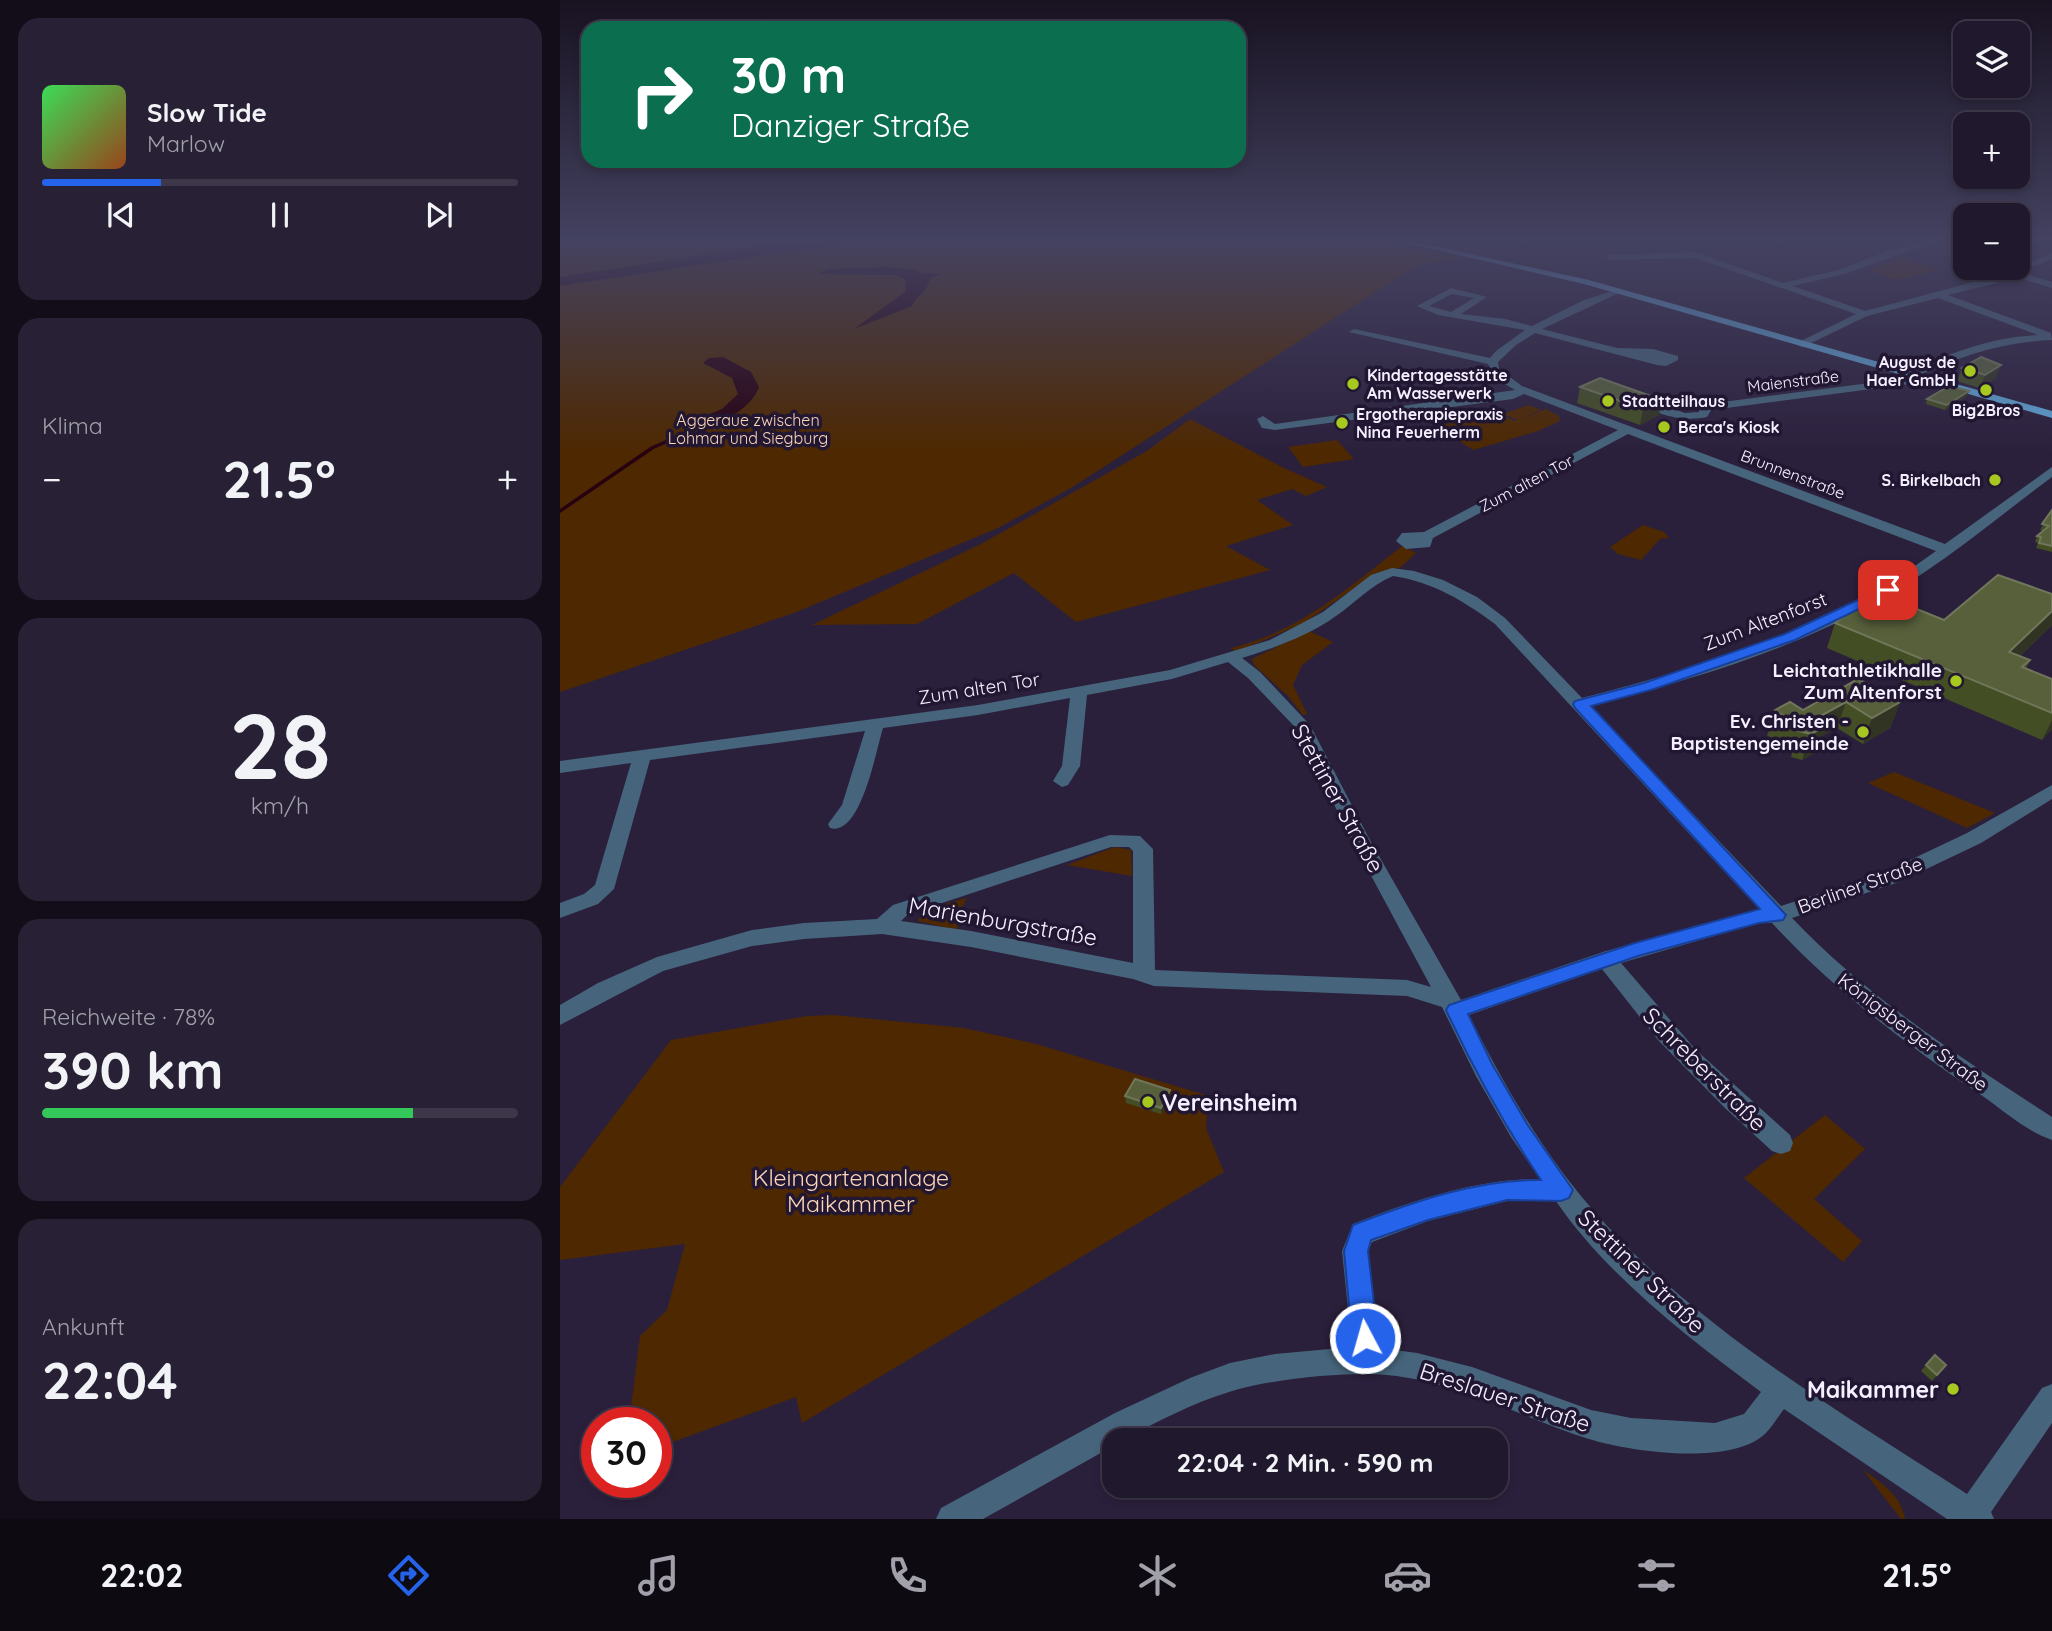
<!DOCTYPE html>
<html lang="de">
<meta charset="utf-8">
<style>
:root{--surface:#20182d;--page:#282135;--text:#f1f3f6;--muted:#a2a0aa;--line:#3d3749;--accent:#2563eb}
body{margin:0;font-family:Quicksand,sans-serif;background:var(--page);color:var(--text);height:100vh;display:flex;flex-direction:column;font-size:26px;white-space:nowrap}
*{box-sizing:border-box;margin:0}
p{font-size:23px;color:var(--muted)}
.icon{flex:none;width:38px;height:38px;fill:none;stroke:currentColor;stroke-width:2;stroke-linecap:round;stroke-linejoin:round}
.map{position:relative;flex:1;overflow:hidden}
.details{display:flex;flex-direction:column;gap:18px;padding:18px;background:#120d19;width:560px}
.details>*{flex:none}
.hud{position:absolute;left:21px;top:21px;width:665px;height:147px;border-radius:21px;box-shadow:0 4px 10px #0003,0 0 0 2px var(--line);background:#0b6e4f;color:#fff;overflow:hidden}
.buttons{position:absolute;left:1393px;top:21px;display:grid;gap:14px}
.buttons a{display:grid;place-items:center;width:77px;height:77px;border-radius:14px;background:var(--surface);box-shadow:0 4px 10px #0003,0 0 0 2px var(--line);font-size:35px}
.speed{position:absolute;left:21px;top:1407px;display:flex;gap:14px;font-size:35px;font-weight:700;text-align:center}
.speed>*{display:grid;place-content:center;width:91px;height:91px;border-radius:50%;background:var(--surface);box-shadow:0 4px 10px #0003,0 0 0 2px var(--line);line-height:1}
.speed .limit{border:10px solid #d22;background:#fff;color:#111}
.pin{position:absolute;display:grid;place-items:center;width:60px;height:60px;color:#fff;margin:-30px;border-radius:14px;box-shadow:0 4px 10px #0006}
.me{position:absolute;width:77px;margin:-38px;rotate:354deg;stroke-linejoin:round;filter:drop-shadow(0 0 5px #0008)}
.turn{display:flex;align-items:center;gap:24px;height:147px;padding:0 35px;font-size:32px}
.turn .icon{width:91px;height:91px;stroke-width:2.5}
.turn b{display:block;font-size:49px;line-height:60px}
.big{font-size:52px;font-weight:700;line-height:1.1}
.details .card{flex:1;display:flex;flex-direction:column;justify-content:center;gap:10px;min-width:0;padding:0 24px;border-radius:21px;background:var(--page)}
.details .dial{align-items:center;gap:0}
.dial b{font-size:91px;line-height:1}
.song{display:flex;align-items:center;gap:21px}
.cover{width:84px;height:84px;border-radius:10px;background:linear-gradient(135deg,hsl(130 70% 55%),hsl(20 70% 35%))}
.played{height:7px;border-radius:4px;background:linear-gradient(90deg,var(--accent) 25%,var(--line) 25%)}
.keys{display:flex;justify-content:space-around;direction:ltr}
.heat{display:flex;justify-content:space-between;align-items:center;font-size:38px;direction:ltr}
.charge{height:10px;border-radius:5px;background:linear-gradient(90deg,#34c759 78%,var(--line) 0)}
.trip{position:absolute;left:542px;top:1428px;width:406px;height:70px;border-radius:21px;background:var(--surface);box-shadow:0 4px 10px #0003,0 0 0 2px var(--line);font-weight:700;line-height:70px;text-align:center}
.tabs{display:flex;height:112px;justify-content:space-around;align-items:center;background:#0d0a12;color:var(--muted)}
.tabs .icon{width:49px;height:49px}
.tabs .selected{color:var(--accent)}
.tabs b{font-size:32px;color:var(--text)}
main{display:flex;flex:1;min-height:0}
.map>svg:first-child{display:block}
.green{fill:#4e2800}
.water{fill:#280110}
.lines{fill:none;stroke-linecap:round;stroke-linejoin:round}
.stream{stroke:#280110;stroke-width:3.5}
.minor{fill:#46657c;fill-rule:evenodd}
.primary{fill:#5fa3d3;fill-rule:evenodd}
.wall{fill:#444e24}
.shaded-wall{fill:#323423}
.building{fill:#57603b;stroke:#70765a;stroke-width:2}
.route{fill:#2563eb;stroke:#184099;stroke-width:2}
.poi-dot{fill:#a7c81f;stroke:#221732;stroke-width:2.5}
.labels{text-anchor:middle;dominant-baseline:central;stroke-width:7;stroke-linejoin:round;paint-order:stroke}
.far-poi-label{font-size:16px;font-weight:bold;fill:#f5f0ff;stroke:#221732;text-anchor:start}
.far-street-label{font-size:16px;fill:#f5f0ff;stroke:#221732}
.far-park-label{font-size:16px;fill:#fbd5b6;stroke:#221732}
.street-label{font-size:19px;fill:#f5f0ff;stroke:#221732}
.poi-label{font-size:19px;font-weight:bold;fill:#f5f0ff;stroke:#221732;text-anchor:end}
.near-street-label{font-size:23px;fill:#f5f0ff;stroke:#221732}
.near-poi-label{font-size:23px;font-weight:bold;fill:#f5f0ff;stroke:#221732;text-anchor:start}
.near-park-label{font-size:23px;fill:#fbd5b6;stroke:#221732}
</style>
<main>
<section class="details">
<div class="card">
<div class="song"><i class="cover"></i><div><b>Slow Tide</b><p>Marlow</p></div></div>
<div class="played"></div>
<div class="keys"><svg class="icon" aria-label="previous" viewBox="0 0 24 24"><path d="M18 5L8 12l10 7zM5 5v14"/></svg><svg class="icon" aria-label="pause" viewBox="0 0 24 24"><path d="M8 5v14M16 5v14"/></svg><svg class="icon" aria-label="next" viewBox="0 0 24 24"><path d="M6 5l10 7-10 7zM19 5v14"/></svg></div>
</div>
<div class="card"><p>Klima</p>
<div class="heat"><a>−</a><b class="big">21.5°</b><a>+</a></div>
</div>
<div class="card dial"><b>28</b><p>km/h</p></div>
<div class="card"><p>Reichweite · 78%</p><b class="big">390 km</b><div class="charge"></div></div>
<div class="card"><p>Ankunft</p><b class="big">22:04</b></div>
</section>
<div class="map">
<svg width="1492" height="1519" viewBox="0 0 1492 1519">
<rect width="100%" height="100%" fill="#2b203c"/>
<!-- green -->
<path class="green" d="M0,242H826L905,259L860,264L837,278L511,488L438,528L234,613L0,692Z
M1339,258H1342L1379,270L1338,280L1308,270Z
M968,405L981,410L960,419L986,409L999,416L1000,421L978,431L913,450L876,426L935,412L955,421L957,420L943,414Z
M630,419L724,468L767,487L746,496L732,489L697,500L733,525L666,546L710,570L516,622L454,573L357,624L252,625L421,544L587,451Z
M777,440L794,459L743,467L728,447Z
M1083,525L1104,532L1109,538L1100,539L1081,560L1058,554L1050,547Z
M842,546L856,553L840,568L816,573L744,623L676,652L671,648C737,633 790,587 842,546Z
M749,631L773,642L742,665L733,685L747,714L743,715L729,697L694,665L692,659Z
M1334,772L1435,813L1407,828L1308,783Z
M555,847L571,850L572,876L507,865Z
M407,898L398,915L403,916L396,930L358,921L362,910Z
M273,1015L404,1028L476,1044L649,1096L646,1128L664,1172L242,1423L236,1397L96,1448V1423H69L80,1336L107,1310L125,1244L0,1260V1187L111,1040L247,1016Z
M1265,1115L1305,1149L1254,1199L1302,1241L1283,1262L1184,1178Z
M1303,1470C1322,1483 1341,1495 1345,1519H1341Z"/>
<!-- water -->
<path class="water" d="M225,242H290L0,286V277Z
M327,267L358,270V273L381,274L371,278C366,294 357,294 352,306L294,329L346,291L345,279L334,275L257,274L268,269Z
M163,357L191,372L199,387C190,411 158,426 134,429L129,423L162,409L178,394L172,378L143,363L149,358Z"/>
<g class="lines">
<!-- stream -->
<path class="stream" d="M0,511L92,448L134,429"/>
<!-- minor -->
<path class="minor" d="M1364,242H1376L1284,274L1233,286L1305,311L1439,275L1417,268L1446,272L1492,253V259L1459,272L1492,282V288L1453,276L1437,283L1388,295L1491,333L1492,340C1443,342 1400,356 1355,377H1369L1370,379L1365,382L1151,410L1147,417C1128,421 1104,418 1088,407C1103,397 1130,400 1147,404L1349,378L1346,375L1347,373C1389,353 1432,337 1478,335L1378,298L1307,316L1243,347L1239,346V342L1296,314L1135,258L1049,260L1046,255L1136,252L1223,283L1278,270L1328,251ZM1129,406L1140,409L1139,412L1125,413L1111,408Z
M891,288L927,297L901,314L945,319L972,326L1024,300L1059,289V293L982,329L1057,348L1093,349L1118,356V360L1106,366L1097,365L975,333L956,345L938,362L939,369L962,386L1385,544L1492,467V477C1434,520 1378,568 1315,603C1227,652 1126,681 1030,706L1221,906L1325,872L1407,833L1492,785V799L1421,843L1339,882L1232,918C1307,997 1401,1058 1492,1117V1140C1468,1132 1445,1112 1424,1097C1348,1046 1274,990 1212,923H1199L1061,963L1136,1050L1230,1135L1233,1143L1230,1151L1221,1154L1212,1151L1165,1108L1098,1040L1042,969L909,1015C940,1078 976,1141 1021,1196C1125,1322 1271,1406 1407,1494L1482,1388L1492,1384V1423L1431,1512L1434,1519H1387L1224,1409C1218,1417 1212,1427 1205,1434C1170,1466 1071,1452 1029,1439C957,1416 884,1374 806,1374C766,1374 707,1380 669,1392C633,1403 596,1422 563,1440H555V1445L423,1519H376L381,1508L555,1413L630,1378L670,1363L715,1354L792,1347L782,1251L793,1224C852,1201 915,1179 980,1179L951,1137L916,1076L882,1007L847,996L594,986L573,979L411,947L322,934L244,939L192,946L103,971L0,1025V1005L38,983L97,957L192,930L244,923L317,919L333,905L550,835L580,836L593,849L595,970L847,980L871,987L793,842L735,727L688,678L668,662L612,679L527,695L520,766L508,785L502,787L493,781L502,766L510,698L418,715L323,728C316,750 301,837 270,828L268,824L282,805L305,731L90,760L54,889L38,904L0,918V903L24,894L35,885L71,763L0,773V761L418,705L610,670L710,640L763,612L811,575L832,568L854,571L883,580L917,597L945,618L1022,698C1145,666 1273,627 1376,551L1068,434L873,538L870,547L846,549L836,541L842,533L864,532L1058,430L964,394L953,399L715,430L702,428L697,419L703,416L715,424L955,390L936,379L928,364L789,332L794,329L930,358L936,351L965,330L878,315L857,306ZM892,294L914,298L891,312L869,306ZM833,576C873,582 904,601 935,624L1199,909L1046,951L901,1000L811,842L750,725L700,672L682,658C714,648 748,636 776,616C795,603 811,585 833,576ZM551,847H569L573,851V963L411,931L341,921L347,915L364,909ZM947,1201H996C1046,1275 1130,1339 1201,1392L1184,1414L1155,1423L1071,1418L1031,1410L912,1367L857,1353L820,1348L808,1251L812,1242L868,1221Z"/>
<!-- primary -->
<path class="primary" d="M842,242H855L1029,280L1492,411V418L1024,284Z"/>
</g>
<!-- wall -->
<path class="wall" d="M1402,368L1436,378L1420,388L1397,381Z
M1040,378L1099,415L1080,425L1017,403L1020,387Z
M1409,391L1407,396L1385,410L1366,404L1367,399Z
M1492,510V552L1476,548L1478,543L1475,542L1477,536L1483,531L1480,530Z
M1320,606L1384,620L1492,625L1460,656L1470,660L1466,669L1492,679V729L1482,740L1267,648L1275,623Z
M1298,679L1340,702L1330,728L1303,744L1277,728L1260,737L1255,753L1242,760L1231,757L1232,754L1207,736L1215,710H1243Z
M565,1096L610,1097L601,1114L566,1103Z
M1366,1365L1381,1371L1372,1381L1361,1371Z"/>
<!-- shaded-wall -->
<path class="shaded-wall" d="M1441,365L1436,378L1420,388L1425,375Z
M1409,391L1407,396L1385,410L1387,405Z
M1102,400L1099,415L1080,425L1083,409Z
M1492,611V625L1438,677L1449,652Z
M1286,702L1277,728L1260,737L1255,753L1242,760L1255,719Z
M1340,702L1330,728L1303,744L1312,718Z
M1492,720V729L1482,740Z
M610,1090V1097L601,1114V1108Z"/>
<!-- building -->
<path class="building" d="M1421,357L1441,365L1425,375L1402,368Z
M1040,378L1102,400L1083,409L1020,387Z
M1389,386L1409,391L1387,405L1367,399Z
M1492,510V546L1479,543L1481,537L1477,536L1489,526L1482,524Z
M1438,575L1492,594V611L1449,652L1470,660L1462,667L1492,679V713L1275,623L1304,600L1320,606L1329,598L1384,620Z
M1298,679L1340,702L1312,718L1286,702L1255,719L1264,727L1251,734L1239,731L1241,728L1215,710L1230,702L1243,710Z
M575,1079L610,1090L601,1108L565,1096Z
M1375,1355L1386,1365L1377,1375L1366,1365Z"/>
<!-- sky -->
<linearGradient id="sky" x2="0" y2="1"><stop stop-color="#181221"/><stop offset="0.53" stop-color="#444261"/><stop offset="1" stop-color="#444261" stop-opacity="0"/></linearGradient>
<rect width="1492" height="454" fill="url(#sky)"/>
<!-- route -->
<path class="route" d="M1328,586L1334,590L1332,593L1235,640L1094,689L1031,706L1226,915L1223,920L1199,923L1078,956L908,1014L932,1064L967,1124L1013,1190L1009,1198L1001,1201L947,1200L868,1220L811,1240L808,1251L818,1338L814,1347L805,1351L796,1347L792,1338L784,1251L793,1225C853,1202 917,1179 981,1180C944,1125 914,1070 886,1010L889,1005L1075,943L1200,909L1015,708L1013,704L1015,701L1084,683L1225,634Z"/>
<!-- markers -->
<g class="poi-dot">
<circle cx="1410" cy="371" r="7"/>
<circle cx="793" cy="384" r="7"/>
<circle cx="1426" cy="390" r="7"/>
<circle cx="1048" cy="401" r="7"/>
<circle cx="782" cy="423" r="7"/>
<circle cx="1104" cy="427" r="7"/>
<circle cx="1435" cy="480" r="7"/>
<circle cx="1396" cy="681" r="7"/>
<circle cx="1303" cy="732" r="7"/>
<circle cx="588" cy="1102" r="7"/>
<circle cx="1393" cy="1389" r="7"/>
</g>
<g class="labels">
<!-- far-poi labels -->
<g class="far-poi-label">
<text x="1396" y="362" text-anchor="end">August de<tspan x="1396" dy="18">Haer GmbH</tspan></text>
<text x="807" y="375">Kindertagesstätte<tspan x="807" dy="18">Am Wasserwerk</tspan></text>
<text x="1062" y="401">Stadtteilhaus</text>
<text x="1426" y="410" text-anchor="middle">Big2Bros</text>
<text x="796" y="414">Ergotherapiepraxis<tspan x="796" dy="18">Nina Feuerherm</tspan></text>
<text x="1118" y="427">Berca's Kiosk</text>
<text x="1421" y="480" text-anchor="end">S. Birkelbach</text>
</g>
<!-- far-street labels -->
<g class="far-street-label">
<text transform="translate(1233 381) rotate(-7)">Maienstraße</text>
<text transform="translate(1233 474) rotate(21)">Brunnenstraße</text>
<text transform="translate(966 483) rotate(-28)">Zum alten Tor</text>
</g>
<!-- far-park labels -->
<g class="far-park-label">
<text x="188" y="420">Aggeraue zwischen<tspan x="188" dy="18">Lohmar und Siegburg</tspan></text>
</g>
<!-- street labels -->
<g class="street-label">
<text transform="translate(1205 621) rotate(-21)">Zum Altenforst</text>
<text transform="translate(419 688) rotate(-9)">Zum alten Tor</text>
<text transform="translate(1300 885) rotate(-20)">Berliner Straße</text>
<text transform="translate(1353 1032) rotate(37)">Königsberger Straße</text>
</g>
<!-- poi labels -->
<g class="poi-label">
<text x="1382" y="670">Leichtathletikhalle<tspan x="1382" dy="22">Zum Altenforst</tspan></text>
<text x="1289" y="721">Ev. Christen -<tspan x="1289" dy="22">Baptistengemeinde</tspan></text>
</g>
<!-- near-street labels -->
<g class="near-street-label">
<text transform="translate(778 798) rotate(61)">Stettiner Straße</text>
<text transform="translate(443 921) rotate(10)">Marienburgstraße</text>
<text transform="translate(1145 1069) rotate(45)">Schreberstraße</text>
<text transform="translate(1082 1271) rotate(44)">Stettiner Straße</text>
<text transform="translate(945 1397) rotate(18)">Breslauer Straße</text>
</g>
<!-- near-poi labels -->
<g class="near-poi-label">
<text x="602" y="1102">Vereinsheim</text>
<text x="1379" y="1389" text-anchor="end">Maikammer</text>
</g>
<!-- near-park labels -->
<g class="near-park-label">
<text x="291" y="1177">Kleingartenanlage<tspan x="291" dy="26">Maikammer</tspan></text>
</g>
</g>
</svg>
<div class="buttons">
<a><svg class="icon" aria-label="layers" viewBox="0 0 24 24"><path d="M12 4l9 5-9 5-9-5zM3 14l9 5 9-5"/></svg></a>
<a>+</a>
<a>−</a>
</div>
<div class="speed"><div class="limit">30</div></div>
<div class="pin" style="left:1328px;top:590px;background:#d93025"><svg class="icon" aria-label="arrive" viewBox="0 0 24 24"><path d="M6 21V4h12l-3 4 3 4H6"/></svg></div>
<svg class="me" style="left:805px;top:1338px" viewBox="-20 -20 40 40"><circle r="17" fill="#2563eb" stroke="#fff" stroke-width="3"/><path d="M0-11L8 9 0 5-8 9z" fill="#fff"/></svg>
<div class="trip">22:04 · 2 Min. · 590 m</div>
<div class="hud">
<div class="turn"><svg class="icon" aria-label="right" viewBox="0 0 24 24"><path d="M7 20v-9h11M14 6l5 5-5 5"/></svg><div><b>30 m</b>Danziger Straße</div></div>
</div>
</div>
</main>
<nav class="tabs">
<b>22:02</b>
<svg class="icon selected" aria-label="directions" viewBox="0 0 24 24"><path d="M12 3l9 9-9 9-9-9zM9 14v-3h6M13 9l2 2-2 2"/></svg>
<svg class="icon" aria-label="music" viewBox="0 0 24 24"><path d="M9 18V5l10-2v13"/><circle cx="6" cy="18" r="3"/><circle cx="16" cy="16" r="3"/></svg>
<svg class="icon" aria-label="phone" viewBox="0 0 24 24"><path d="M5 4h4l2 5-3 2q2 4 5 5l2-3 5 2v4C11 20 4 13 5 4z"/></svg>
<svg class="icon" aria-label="climate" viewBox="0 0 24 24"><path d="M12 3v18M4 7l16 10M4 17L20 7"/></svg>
<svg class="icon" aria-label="car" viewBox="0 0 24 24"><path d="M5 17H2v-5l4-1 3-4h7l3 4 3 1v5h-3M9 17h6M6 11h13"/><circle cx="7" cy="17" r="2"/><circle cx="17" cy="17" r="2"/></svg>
<svg class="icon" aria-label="filters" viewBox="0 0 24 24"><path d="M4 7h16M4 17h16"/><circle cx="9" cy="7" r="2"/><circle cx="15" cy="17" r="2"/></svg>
<b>21.5°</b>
</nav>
